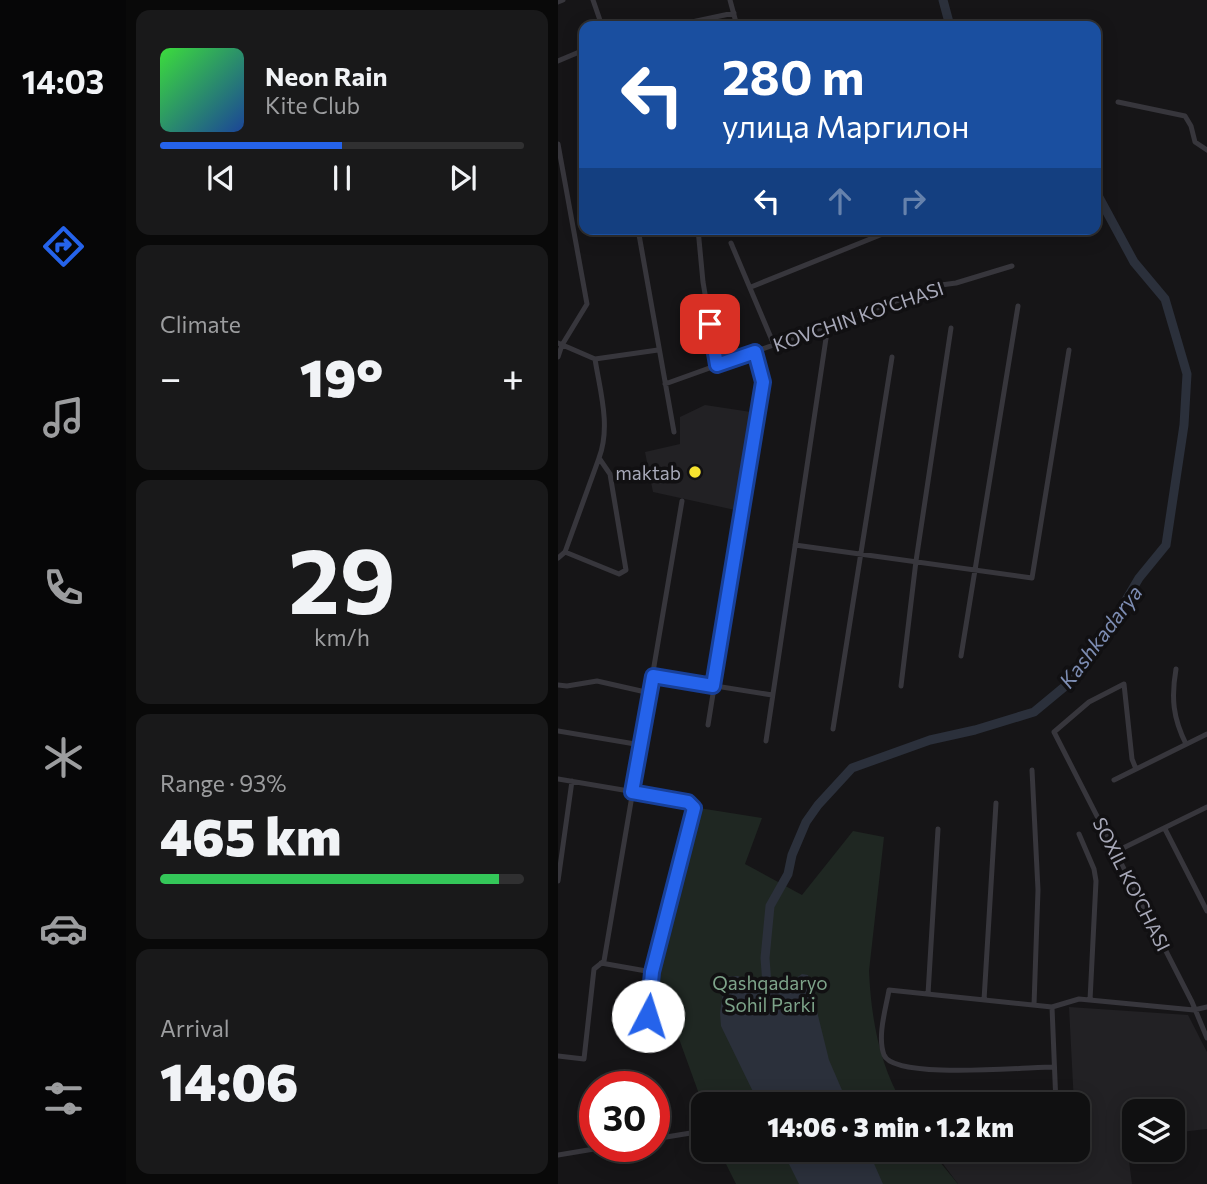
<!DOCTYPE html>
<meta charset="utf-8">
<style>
:root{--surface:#101011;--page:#19191a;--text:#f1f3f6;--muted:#9c9d9f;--line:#303031;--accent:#2563eb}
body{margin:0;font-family:Commissioner,sans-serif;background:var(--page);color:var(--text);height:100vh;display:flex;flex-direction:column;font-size:26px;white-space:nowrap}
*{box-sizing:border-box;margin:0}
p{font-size:23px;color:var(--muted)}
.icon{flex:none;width:38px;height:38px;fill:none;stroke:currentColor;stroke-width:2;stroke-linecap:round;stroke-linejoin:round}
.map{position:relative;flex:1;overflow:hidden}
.sheet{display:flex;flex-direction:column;gap:10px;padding:10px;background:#090909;width:432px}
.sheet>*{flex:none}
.hud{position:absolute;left:21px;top:21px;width:522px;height:214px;border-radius:14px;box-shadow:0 4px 18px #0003,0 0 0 2px var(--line);background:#1a4fa0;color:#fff;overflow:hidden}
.tools{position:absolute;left:564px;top:1099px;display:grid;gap:14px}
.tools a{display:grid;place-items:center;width:63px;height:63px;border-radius:14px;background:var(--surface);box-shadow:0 4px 18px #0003,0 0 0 2px var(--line);font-size:35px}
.speed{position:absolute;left:21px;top:1071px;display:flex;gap:14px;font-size:35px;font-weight:700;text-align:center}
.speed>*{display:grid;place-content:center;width:91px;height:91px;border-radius:50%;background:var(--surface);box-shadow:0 4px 18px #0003,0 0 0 2px var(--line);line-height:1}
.speed .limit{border:10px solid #d22;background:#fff;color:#111}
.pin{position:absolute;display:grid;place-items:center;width:60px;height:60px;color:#fff;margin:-30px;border-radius:14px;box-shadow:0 4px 10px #0006}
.me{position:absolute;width:77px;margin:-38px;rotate:5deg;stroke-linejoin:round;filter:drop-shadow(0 0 5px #0008)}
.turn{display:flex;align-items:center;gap:24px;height:147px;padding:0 28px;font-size:32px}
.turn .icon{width:91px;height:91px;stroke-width:2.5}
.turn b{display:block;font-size:49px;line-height:60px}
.lanes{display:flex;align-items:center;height:66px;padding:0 28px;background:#0003;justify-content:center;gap:35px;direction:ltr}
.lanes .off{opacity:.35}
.big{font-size:52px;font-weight:800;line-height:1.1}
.sheet .tile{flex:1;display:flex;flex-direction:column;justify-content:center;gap:10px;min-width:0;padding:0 24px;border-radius:14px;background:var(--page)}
.sheet .dial{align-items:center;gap:0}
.dial b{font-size:91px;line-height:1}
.song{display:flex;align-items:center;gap:21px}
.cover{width:84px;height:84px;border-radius:10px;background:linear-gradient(135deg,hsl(120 70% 55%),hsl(220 70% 35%))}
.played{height:7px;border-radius:4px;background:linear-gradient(90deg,var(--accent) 50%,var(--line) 50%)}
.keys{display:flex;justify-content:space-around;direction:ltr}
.heat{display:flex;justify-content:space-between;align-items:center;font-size:38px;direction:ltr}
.charge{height:10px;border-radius:5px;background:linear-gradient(90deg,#34c759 93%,var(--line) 0)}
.trip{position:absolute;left:133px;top:1092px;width:399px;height:70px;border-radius:14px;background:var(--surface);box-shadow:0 4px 18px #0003,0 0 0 2px var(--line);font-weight:800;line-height:70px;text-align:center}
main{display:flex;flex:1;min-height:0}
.dock{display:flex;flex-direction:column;width:126px;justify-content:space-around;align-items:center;background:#060607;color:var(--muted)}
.dock .icon{width:49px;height:49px}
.dock .active{color:var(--accent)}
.dock b{font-size:32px;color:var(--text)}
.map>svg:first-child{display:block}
.built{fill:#222124}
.green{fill:#1f2722}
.water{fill:#2b303b}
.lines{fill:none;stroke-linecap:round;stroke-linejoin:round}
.river{stroke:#2b303b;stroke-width:9}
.minor{stroke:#37363c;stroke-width:5}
.route-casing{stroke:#184099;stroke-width:18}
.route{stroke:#2563eb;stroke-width:12}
.poi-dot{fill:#f6e22f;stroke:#111012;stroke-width:2.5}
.labels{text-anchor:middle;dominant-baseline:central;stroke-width:7;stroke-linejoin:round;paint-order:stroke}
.street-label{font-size:19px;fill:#a7a8b8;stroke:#111012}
.poi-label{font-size:19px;fill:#a7a8b8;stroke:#111012;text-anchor:end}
.park-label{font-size:19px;fill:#7da389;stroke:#111012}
.water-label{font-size:21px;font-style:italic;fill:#7d8db3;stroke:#111012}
</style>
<main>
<nav class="dock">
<b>14:03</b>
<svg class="icon active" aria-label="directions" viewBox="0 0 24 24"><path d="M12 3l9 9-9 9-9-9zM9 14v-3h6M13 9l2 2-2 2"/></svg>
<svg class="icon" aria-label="music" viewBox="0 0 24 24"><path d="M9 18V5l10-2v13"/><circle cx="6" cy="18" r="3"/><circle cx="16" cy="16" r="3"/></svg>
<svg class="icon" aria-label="phone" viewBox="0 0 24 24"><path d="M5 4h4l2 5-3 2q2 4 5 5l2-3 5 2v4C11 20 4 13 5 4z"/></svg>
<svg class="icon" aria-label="climate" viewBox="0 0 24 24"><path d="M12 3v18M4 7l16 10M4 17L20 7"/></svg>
<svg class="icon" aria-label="car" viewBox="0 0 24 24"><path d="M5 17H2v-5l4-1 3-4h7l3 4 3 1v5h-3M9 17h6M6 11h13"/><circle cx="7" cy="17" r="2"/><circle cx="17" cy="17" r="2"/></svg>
<svg class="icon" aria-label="filters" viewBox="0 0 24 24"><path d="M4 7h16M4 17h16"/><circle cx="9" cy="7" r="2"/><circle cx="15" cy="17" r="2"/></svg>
</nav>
<section class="sheet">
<div class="tile">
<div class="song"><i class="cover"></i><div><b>Neon Rain</b><p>Kite Club</p></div></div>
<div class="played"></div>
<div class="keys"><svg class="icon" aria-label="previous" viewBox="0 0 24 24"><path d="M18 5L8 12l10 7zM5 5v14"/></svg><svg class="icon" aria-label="pause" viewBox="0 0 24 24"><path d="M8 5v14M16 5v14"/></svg><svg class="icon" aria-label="next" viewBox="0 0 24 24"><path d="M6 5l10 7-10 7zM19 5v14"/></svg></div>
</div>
<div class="tile"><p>Climate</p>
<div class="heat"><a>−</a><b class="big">19°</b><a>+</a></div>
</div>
<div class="tile dial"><b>29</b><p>km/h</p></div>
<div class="tile"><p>Range · 93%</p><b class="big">465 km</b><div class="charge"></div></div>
<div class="tile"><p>Arrival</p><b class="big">14:06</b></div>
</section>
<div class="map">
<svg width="649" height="1184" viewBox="0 0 649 1184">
<rect width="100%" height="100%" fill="#161517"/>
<!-- built -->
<path class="built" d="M147,405L193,412L177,510L95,492L87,452L122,444V417Z
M511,1007L630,1015L649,1052V1129L614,1133V1111H576V1137L568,1138L574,1184H400L380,1157L395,1150H520V1104H516Z"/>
<!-- green -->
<path class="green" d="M141,808L204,818L187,864L244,895L295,831L326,837L311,971C313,1016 321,1065 345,1104L145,1105L99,978Z
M161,1150H372L400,1184H178Z"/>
<!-- water -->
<path class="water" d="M244,974L250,975L271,1060L290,1104H201L163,1026L162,1013L167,977L180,976C202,991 222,991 244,974Z
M224,1150H310L325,1184H241Z"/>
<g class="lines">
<!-- river -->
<path class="river" d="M385,0L392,26
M210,998L207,958L212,906L230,874L234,855L248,822L260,805L294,768L372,740L417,730L476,712L511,683L548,634L581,578L608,545L626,425L629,374L607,299L576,262L537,190"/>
<!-- minor -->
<path class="minor" d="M35,0L44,26
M172,0L179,26
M0,2L5,0
M115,26L176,13
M0,61L26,50
M560,102L627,116L633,126L637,142L649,150
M0,144L29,304L4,345L0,357
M80,229L116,432
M140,229L145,282L159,365
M173,243L216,345
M193,287L337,229
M0,343L37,359L100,350
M107,384L383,285L398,283L454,266
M237,545L474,578L511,350
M7,552L61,574L68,570L52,474L41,458C53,426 42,391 37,359
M0,558L7,552L41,458
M403,656L460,306
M618,669C613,698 615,718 628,744
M95,676L214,695
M0,685L9,686L39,681L92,693
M343,686L358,561L393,328
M150,725L205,382L197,352
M275,729L334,357
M0,731L83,745
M208,741L270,325
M578,769L574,759L566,684L531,702L496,732L634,1002L649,1038
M474,770L480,890L476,1005
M0,779L130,801L136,808L94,972L90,1016
M556,780L649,734
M607,829L649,911
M521,834L536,869L538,881L532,1000
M557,852L649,807
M0,881L14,781
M43,963L94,972
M370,994L380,829
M426,1000L438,803
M494,1007L498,1104
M0,1056L26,1059L36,969L46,961L124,501
M496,1067C469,1067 336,1080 326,1055C319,1036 328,1008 331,990L494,1007L521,999L636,1010L649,1007
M96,1139L145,1131
M0,1155L54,1146"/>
</g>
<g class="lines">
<!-- route casing -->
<g class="route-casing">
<path id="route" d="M90,1016L94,972L136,808L130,802L74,792L95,676L155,686L205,382L197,352L159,365L152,324"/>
</g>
<!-- route -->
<use href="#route" class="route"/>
</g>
<!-- markers -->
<circle class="poi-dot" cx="137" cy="472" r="7"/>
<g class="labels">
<!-- street labels -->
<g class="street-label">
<text transform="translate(300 316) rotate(-19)">KOVCHIN KO'CHASI</text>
<text transform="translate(574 884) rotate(63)">SOXIL KO'CHASI</text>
</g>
<!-- poi labels -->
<g class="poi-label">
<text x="123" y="472">maktab</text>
</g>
<!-- park labels -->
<g class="park-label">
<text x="212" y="982">Qashqadaryo<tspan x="212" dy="22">Sohil Parki</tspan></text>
</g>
<!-- water labels -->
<g class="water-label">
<text transform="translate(542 636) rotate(-53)">Kashkadarya</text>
</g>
</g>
</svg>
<div class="tools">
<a><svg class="icon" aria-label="layers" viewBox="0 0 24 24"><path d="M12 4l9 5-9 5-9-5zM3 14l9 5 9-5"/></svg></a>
</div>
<div class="speed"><div class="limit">30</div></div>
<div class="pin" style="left:152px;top:324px;background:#d93025"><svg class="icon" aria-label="arrive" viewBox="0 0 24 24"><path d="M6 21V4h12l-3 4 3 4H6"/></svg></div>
<svg class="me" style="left:90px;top:1016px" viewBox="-20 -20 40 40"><circle r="19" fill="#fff"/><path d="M0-13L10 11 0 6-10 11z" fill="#2563eb"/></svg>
<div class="trip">14:06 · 3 min · 1.2 km</div>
<div class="hud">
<div class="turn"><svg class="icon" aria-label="left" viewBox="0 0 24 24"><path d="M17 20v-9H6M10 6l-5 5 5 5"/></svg><div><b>280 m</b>улица Маргилон</div></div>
<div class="lanes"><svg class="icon" aria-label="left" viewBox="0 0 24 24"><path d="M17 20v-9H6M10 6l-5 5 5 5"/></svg><svg class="icon off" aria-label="ahead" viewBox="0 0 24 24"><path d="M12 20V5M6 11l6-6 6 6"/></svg><svg class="icon off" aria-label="right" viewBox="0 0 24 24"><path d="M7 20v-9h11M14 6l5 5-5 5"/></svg></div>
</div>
</div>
</main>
